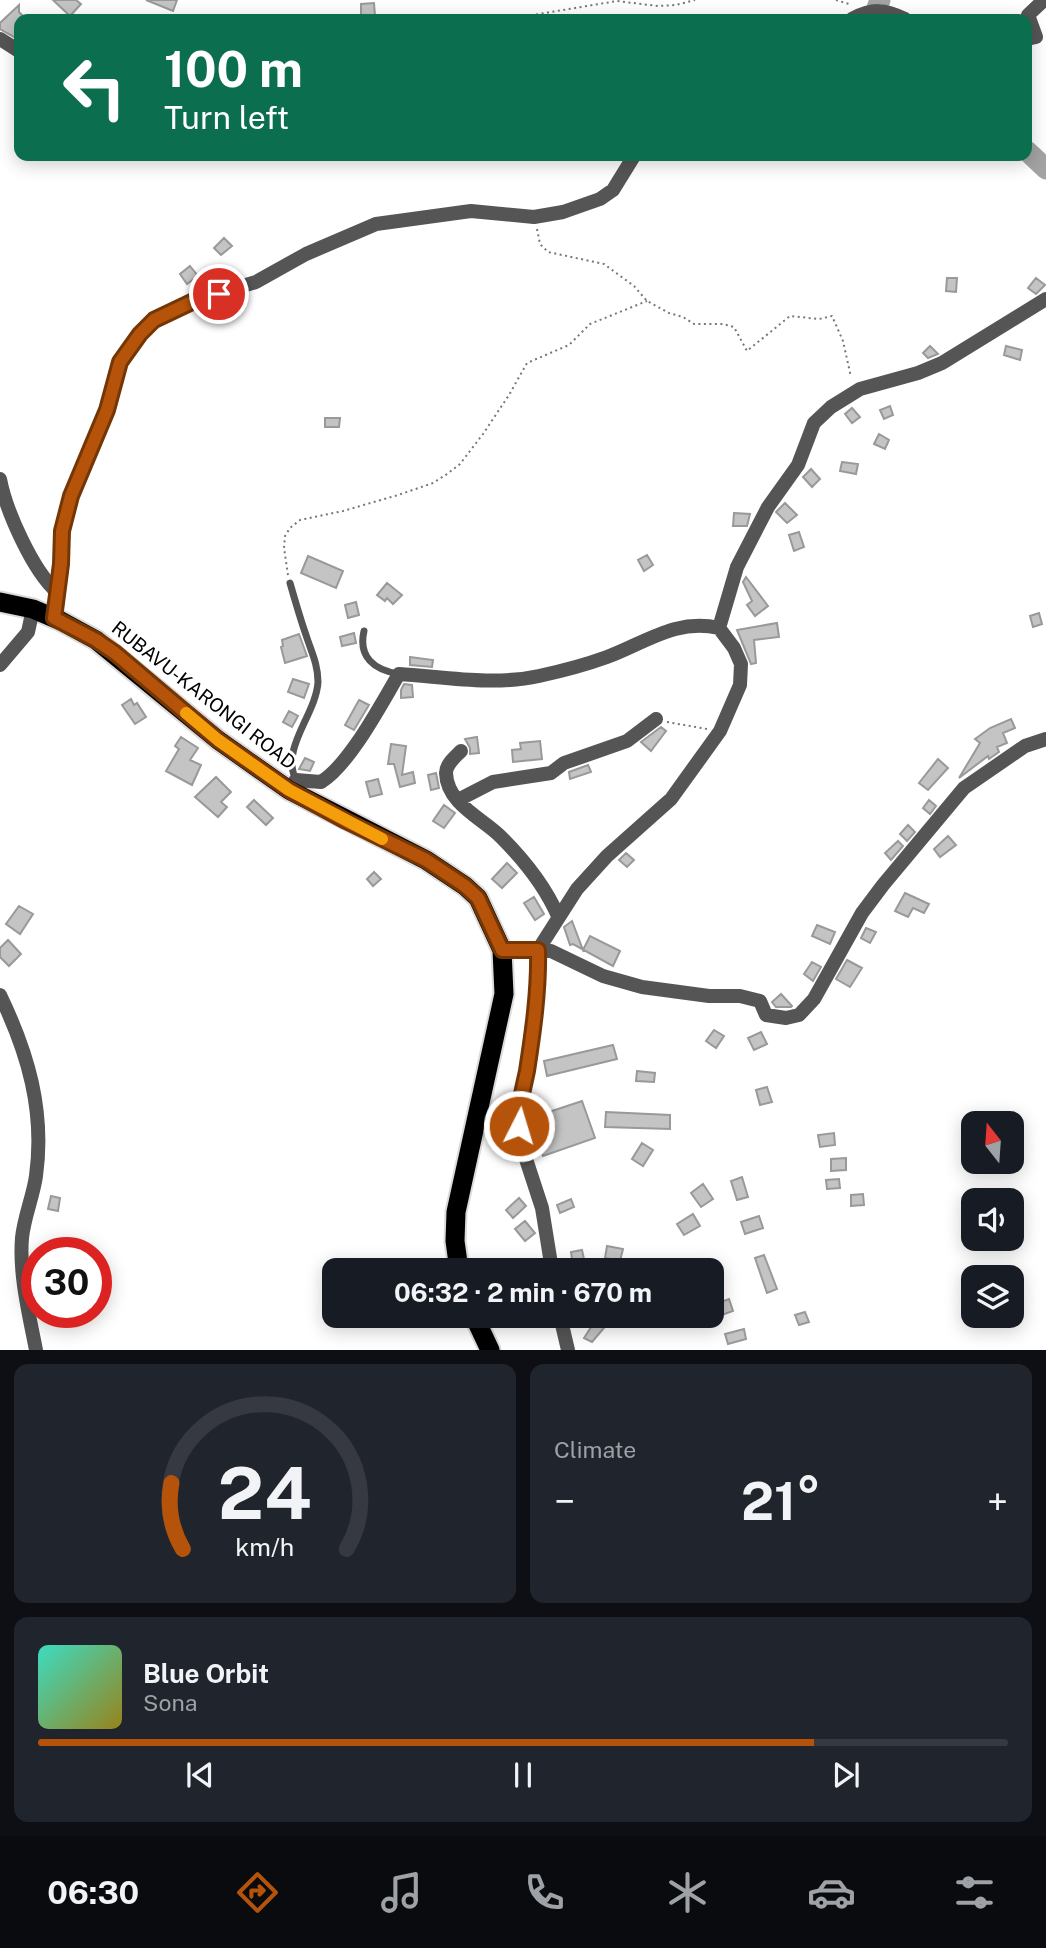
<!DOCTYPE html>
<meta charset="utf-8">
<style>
:root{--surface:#171b24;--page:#20242c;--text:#f1f3f6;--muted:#9ea1a6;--line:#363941;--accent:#b45309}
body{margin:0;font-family:"Public Sans",sans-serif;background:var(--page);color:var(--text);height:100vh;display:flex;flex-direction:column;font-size:26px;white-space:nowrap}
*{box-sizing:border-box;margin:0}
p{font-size:23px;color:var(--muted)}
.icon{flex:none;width:38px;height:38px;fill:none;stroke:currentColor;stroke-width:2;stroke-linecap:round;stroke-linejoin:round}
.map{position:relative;height:1350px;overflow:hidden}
.panel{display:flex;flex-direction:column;gap:14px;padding:14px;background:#0d0f14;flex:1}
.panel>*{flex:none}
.guide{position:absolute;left:14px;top:14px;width:1018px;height:147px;border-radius:14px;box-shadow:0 4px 18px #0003;background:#0b6e4f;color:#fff;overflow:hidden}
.needle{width:46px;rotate:343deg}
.tools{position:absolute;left:961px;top:1111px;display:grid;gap:14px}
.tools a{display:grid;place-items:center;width:63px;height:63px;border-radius:14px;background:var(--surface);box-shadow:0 4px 18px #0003;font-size:35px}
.speed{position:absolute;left:21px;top:1237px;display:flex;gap:14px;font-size:35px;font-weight:700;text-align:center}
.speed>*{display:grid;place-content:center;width:91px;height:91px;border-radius:50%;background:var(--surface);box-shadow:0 4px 18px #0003;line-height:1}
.speed .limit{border:10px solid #d22;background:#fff;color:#111}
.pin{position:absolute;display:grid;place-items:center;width:60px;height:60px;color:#fff;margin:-30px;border:4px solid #fff;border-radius:50%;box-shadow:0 2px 7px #0007}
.me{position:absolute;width:77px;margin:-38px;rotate:5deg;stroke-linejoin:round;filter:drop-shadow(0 0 5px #0008)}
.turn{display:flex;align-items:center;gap:24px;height:147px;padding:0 35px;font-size:32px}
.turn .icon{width:91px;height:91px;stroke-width:2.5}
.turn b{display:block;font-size:49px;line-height:60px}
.big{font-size:52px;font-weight:700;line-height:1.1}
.panel .widget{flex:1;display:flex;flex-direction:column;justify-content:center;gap:10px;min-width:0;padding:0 24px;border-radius:14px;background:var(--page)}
.panel .dial{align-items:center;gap:0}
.dial svg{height:182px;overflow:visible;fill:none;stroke:var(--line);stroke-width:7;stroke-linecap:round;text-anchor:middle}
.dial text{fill:var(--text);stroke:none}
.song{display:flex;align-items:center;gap:21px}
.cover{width:84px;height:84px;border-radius:10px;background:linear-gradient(135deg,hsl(170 70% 55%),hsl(50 70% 35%))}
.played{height:7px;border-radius:4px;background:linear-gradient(90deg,var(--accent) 80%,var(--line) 80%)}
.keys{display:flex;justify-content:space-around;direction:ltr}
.heat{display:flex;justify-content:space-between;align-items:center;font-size:38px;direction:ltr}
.panel .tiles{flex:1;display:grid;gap:14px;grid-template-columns:1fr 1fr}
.widget:last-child{grid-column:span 2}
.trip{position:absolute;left:322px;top:1258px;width:402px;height:70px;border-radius:14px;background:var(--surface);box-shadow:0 4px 18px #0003;font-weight:700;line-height:70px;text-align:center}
.menu{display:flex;height:112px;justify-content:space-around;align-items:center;background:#090b0e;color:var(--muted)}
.menu .icon{width:49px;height:49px}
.menu .active{color:var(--accent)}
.menu b{font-size:32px;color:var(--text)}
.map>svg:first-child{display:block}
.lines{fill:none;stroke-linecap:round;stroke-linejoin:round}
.river{stroke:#a3a3a3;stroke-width:21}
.building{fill:#c4c4c4;stroke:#999;stroke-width:2}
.trunk-casing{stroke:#dbdbdb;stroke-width:23}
.path{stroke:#777;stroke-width:2;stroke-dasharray:2 3.5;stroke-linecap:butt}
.service{stroke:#555;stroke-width:7}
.minor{stroke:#555;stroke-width:14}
.trunk{stroke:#000;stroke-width:19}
.route-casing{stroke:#753606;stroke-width:18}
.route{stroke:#b45309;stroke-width:12}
.slow{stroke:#f59e0b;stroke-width:12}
.labels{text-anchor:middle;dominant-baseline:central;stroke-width:6;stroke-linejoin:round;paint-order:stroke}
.street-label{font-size:19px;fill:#000;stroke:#fff}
</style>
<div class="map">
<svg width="1046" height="1350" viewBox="0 0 1046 1350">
<rect width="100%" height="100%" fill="#fff"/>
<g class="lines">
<!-- river -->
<path class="river" d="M873,19L880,0
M1027,151L1046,169"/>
</g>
<!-- building -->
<path class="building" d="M53,0H76L81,4L70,16Z
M146,0H177L173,11Z
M374,3L375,16L361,17V4Z
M19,5V12L26,19H19V36L16,38L0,29V23Z
M224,238L232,246L221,255L214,248Z
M190,266L198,276L187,284L180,274Z
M947,278H957L956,292L946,291Z
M1036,278L1045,285L1036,294L1028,288Z
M930,346L938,354L928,358L923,353Z
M1006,346L1022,350L1020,360L1004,355Z
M890,406L893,415L884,419L880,410Z
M852,408L860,417L852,423L845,414Z
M325,418H340L339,427H325Z
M879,434L889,440L885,449L874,444Z
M842,462L858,464L856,474L840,471Z
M811,469L820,479L812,487L803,477Z
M785,503L797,515L787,523L776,512Z
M734,513L750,514L747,526H733Z
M799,532L804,547L794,551L789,535Z
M647,555L653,565L644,571L638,560Z
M308,556L343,571L336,588L301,573Z
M746,577L768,606L755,616L747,605L752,601L743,582Z
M387,583L402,595L393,604L387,598L385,601L377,595Z
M356,602L359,615L348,618L345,605Z
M1039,613L1042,624L1033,627L1030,616Z
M777,623L779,637L754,640L756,663L751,664L737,630Z
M354,633L356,643L342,646L340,637Z
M299,634L307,656L285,663L281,647L283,646L282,640Z
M410,657L433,660L432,667L410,665Z
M293,679L309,684L304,698L288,692Z
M404,684L412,685L413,697L401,698V690Z
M131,699L134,705L137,703L146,717L135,724L122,705Z
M359,700L369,705L354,730L345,725Z
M289,711L298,716L292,727L283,722Z
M1011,719L1015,728L1003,733L1007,743L997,747L999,752L989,759L988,756L959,778L980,743L975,739L990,728Z
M661,727L666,731L651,751L641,742Z
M181,737L198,748L190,760L201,765L192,785L166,771L179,749L175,746Z
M477,737L479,753L470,754V748L465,739Z
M540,741L542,759L513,762L512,750L521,749L520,743Z
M391,744L406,746L402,775L413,772L415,783L400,787L394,764H388Z
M305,758L314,762L310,771L299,769Z
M938,759L948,768L928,790L919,783Z
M588,765L591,772L570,779L569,772Z
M436,773L439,788L431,790L428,775Z
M216,777L231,792L221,802L227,807L218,817L195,797Z
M378,779L382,794L370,797L366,782Z
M254,800L273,818L266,825L247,807Z
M929,800L936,806L930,814L923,808Z
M444,805L455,813L444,828L433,821Z
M908,825L915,832L907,841L900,834Z
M948,836L956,845L940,857L934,849Z
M898,841L903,846L891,860L885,853Z
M626,853L634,860L627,867L619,860Z
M507,863L517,873L502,888L492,879Z
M374,872L381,879L373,886L367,879Z
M905,893L929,904L924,913L913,908L908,917L895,911Z
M534,897L544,914L535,920L524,903Z
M19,906L33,914L20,934L6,924Z
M572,921L583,950L590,936L620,951L613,966L573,944L570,945L564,927Z
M817,925L835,932L830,944L812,936Z
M866,928L876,932L870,943L861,938Z
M8,940L21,954L9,966L0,957V948Z
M847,960L862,968L850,987L836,979Z
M812,962L821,967L813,981L804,974Z
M781,994L792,1006L791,1007H776L772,1002Z
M714,1030L724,1036L716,1048L706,1041Z
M761,1032L767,1044L754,1050L748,1038Z
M613,1045L617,1059L547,1076L544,1061Z
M637,1071L655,1073L654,1082L636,1081Z
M767,1087L772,1102L760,1105L756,1090Z
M582,1101L595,1138L543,1156L538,1142L551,1137L543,1114Z
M606,1112L670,1115V1129L605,1127Z
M834,1133L835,1145L820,1147L818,1135Z
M642,1143L653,1150L643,1166L632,1159Z
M846,1158V1170L831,1171V1159Z
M742,1177L748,1197L737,1200L731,1181Z
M839,1179L840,1188L827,1189L826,1180Z
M703,1184L713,1199L701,1207L691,1193Z
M863,1194L864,1205L851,1206V1195Z
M51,1196L60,1198L58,1211L48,1209Z
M519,1198L526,1206L513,1218L506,1210Z
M571,1199L574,1207L560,1213L557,1205Z
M693,1214L700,1226L684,1235L677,1224Z
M759,1216L763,1228L745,1234L741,1222Z
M525,1221L535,1233L525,1241L515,1229Z
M607,1246L623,1249L620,1261L605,1258Z
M582,1250L585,1264L573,1266L571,1252Z
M764,1255L777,1289L767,1293L755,1258Z
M729,1299L733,1311L722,1315L718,1303Z
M805,1312L809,1322L799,1325L795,1315Z
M595,1321L604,1328L592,1342L584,1338Z
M744,1329L746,1339L728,1344L725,1334Z"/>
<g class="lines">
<!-- trunk casing -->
<g class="trunk-casing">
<path id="trunk" d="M0,602L33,609L61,621L96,640L218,740L289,790L426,860L465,886L478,898L502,950L504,994L456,1212L455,1241L459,1270
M474,1316L490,1350"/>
</g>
<!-- path -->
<path class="path" d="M836,0L849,4
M509,19L617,1L658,6L676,5L695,0
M537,229L540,244L548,252L604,264L634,286L647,301L669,313L683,317L694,324H723L734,327L747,351L790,316L819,319L832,316L843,341L851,377
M288,575L284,548L285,536L290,528L300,520L343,511L398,495L433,483L447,474L460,464L483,434L509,395L527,363L569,345L590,324L647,301
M667,722L707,729"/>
<!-- service -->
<path class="service" d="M290,583C295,600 300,618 306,635C311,651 318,664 318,682C316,715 280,748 296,780
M364,631C358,657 374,670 399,674"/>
<!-- minor -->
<path class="minor" d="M852,19C872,8 885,9 905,19
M0,39L19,51
M1027,39L1036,37L1028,15L1044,0
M0,479C6,511 33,571 57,592
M54,618L61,564L63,531L75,483L84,468L107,410L120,362L140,334L154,320L196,300L256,282L306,254L376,224L471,211L534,217L563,212L600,199L613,190L634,156
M0,665L28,632L33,609
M461,751C455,757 446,764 446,773C447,804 482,818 501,837C524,860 545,886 558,916
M289,790L296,780L321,782C350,764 381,704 399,674C445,677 494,686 539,676C562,671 585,665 607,657C645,643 676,618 719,628
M458,800L493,782L551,773L564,763L627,741L656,719
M502,950L551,951L603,976L642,987L709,996H740L760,1001L766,1015L786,1018L799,1015L814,999L862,913L883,885L964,788L1025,746L1046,739
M0,995C28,1053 45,1111 36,1176C33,1197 24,1217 22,1238C19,1274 29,1314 36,1350
M552,1270L542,1208L524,1153L519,1126L518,1113L527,1072L537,986L538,950L577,889L607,856L671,799L720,731L740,685L741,664L734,648L719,628L737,567L768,507L798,465L814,423L831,407L860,389L918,373L942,363L1046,299
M560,1316L568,1350"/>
<!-- trunk -->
<use href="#trunk" class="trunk"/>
</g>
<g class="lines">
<!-- route casing -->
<g class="route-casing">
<path id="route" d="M219,294L196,300L154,320L140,334L120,362L107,410L71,496L62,531L61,564L54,618L96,640L115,653L218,740L289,790L346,821L426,860L465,886L478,898L502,950H538C539,990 533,1032 527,1071C523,1090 518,1107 519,1126"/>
</g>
<!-- route -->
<use href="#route" class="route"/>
<!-- slow -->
<path class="slow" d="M186,713L218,740L289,790L382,839"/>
</g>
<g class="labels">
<!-- street labels -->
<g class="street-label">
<text transform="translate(204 695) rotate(38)">RUBAVU-KARONGI ROAD</text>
</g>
</g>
</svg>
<div class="tools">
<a><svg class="needle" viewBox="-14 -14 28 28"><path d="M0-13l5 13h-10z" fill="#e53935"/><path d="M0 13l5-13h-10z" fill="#9ea1a6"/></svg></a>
<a><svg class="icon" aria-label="sound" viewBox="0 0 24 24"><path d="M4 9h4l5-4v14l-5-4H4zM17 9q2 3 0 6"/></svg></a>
<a><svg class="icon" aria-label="layers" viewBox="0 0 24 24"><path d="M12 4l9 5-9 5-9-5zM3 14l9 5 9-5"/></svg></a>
</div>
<div class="speed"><div class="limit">30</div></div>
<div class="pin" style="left:219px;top:294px;background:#d93025"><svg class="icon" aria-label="arrive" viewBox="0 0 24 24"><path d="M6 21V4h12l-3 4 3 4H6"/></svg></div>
<svg class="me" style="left:519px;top:1126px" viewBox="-20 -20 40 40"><circle r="17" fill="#b45309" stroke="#fff" stroke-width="3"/><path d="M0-11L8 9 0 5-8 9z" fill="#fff"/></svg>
<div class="trip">06:32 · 2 min · 670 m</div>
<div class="guide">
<div class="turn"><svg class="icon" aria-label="left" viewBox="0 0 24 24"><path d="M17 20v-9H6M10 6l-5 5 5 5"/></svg><div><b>100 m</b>Turn left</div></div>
</div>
</div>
<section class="panel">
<div class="tiles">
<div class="widget dial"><svg viewBox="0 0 100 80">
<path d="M14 69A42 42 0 1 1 86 69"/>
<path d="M14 69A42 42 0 0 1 9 40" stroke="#b45309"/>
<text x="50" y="56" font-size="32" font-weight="700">24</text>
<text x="50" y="72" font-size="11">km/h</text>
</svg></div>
<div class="widget"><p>Climate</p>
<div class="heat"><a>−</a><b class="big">21°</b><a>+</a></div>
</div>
<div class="widget">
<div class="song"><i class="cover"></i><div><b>Blue Orbit</b><p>Sona</p></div></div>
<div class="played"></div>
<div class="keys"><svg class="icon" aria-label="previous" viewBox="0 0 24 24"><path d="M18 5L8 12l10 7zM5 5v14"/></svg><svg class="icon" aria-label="pause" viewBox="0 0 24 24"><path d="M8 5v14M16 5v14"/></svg><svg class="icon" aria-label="next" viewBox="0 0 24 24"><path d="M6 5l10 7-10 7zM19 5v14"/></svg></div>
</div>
</div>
</section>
<nav class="menu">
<b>06:30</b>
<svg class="icon active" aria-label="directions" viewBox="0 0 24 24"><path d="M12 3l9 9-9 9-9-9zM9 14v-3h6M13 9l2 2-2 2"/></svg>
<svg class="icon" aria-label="music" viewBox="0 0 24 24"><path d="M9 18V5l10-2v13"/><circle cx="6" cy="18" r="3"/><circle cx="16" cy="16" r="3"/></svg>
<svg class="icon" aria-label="phone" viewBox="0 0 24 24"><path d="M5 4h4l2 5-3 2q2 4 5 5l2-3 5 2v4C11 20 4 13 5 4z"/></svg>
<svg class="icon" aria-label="climate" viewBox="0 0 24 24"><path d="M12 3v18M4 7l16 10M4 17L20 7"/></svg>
<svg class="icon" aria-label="car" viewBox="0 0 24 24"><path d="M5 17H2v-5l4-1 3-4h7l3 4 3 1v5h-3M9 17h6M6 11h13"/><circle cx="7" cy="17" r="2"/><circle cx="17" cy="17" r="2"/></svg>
<svg class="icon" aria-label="filters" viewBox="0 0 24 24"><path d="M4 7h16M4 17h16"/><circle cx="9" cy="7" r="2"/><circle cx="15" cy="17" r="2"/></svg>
</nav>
